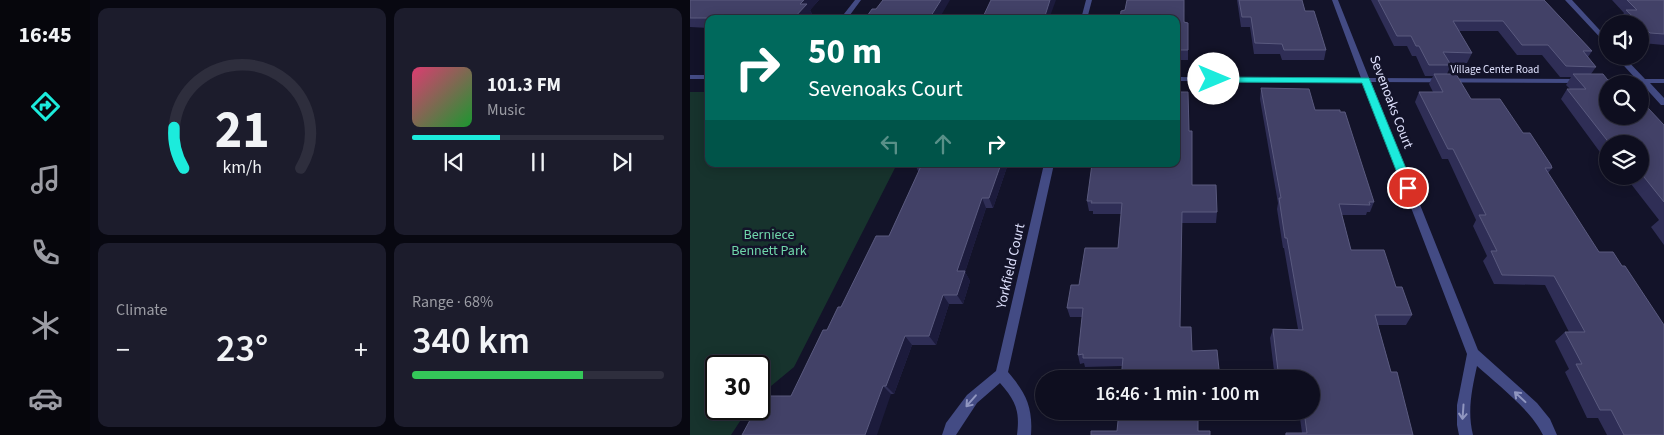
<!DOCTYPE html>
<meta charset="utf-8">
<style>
:root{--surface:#0e0e1f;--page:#1c1c2c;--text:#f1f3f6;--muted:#9b9ca4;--line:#2e2e3d;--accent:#1cebdc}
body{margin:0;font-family:"Source Sans 3",sans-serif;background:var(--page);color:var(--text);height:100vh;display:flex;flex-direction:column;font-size:19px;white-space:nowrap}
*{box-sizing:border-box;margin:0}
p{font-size:16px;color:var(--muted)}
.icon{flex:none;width:28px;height:28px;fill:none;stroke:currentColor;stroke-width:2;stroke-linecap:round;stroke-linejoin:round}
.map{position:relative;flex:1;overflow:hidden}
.drawer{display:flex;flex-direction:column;gap:8px;padding:8px;background:#080811;width:600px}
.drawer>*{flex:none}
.guide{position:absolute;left:15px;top:15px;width:475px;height:152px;border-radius:10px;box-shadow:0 2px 12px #0003,0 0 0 1px var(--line);background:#00695c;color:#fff;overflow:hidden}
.buttons{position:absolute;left:909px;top:15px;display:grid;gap:10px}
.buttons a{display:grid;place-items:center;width:50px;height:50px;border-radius:50%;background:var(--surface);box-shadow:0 2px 12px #0003,0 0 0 1px var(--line);font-size:25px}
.speed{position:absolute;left:15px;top:355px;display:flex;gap:10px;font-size:25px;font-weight:700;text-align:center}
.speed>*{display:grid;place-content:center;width:65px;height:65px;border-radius:50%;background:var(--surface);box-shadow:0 2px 12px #0003,0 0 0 1px var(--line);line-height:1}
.speed .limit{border:2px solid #111;border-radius:8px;background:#fff;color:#111}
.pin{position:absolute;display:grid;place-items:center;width:42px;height:42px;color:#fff;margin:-21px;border:2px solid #fff;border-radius:50%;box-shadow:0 1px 5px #0007}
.me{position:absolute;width:55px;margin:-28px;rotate:90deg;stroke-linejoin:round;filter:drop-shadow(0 0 4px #0008)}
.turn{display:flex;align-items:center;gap:18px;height:105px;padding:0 20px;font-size:22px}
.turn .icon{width:65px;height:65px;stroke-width:2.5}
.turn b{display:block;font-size:35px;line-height:42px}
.lanes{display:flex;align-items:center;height:48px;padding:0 20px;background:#0003;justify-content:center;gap:25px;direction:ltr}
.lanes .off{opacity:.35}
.big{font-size:38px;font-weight:600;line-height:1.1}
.drawer .widget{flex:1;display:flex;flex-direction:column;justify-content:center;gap:8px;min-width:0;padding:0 18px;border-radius:10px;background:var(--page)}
.drawer .dial{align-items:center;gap:0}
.dial svg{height:130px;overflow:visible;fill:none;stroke:var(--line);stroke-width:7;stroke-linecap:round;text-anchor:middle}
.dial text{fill:var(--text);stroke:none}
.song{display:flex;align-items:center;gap:15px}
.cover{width:60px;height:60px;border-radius:8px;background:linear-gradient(135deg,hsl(340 70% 55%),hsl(130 70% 35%))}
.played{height:5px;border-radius:2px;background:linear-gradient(90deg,var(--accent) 35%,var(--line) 35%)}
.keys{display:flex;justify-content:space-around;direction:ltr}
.heat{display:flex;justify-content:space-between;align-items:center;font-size:28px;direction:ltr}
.charge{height:8px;border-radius:4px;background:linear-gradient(90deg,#34c759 68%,var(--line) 0)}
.drawer .tiles{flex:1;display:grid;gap:8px;grid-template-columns:repeat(2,1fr)}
.trip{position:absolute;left:345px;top:370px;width:285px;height:50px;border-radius:25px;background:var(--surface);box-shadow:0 2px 12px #0003,0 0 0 1px var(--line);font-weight:600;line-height:50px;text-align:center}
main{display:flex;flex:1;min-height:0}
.dock{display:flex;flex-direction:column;width:90px;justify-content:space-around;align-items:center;background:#06060c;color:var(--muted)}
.dock .icon{width:35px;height:35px}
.dock .selected{color:var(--accent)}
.dock b{font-size:22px;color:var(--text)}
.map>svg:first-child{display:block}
.green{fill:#17332d}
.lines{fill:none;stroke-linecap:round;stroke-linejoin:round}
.minor{fill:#434b84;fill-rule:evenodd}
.wall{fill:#2f2e56}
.shaded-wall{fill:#1c1b3c}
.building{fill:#424167;stroke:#5a5a7f}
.oneway{stroke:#9096c0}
.route{fill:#1cebdc;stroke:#12998f}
.labels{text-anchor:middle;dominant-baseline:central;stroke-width:5;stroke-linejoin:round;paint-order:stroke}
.far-street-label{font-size:11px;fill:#dee0fc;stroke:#131329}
.street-label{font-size:14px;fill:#dee0fc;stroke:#131329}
.park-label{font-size:14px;fill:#70d7ab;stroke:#131329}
</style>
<main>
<nav class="dock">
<b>16:45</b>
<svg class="icon selected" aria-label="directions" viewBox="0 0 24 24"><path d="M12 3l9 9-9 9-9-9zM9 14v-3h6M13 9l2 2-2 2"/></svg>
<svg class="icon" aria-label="music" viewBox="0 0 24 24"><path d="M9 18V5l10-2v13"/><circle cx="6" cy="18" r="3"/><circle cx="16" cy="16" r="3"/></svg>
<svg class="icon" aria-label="phone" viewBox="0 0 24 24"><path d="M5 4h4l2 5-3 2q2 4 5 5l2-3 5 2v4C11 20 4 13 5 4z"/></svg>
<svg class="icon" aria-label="climate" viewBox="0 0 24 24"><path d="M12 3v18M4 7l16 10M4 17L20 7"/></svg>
<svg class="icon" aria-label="car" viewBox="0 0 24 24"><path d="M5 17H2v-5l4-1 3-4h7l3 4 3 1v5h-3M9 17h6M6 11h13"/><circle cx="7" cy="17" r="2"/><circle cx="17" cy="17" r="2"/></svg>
</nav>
<section class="drawer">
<div class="tiles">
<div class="widget dial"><svg viewBox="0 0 100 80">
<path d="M14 69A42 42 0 1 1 86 69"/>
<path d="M14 69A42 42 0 0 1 8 44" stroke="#1cebdc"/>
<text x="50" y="56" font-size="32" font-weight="700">21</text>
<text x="50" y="72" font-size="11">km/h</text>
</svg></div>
<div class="widget">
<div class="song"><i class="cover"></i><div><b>101.3 FM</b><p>Music</p></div></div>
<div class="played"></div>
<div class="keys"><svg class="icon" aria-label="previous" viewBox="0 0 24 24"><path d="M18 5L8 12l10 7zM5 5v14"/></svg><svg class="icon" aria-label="pause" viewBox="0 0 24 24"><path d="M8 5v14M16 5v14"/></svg><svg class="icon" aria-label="next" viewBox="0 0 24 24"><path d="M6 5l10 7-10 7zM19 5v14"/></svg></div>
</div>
<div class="widget"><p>Climate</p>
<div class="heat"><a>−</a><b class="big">23°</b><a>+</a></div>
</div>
<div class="widget"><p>Range · 68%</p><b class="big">340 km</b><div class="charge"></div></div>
</div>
</section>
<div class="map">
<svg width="974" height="435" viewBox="0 0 974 435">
<rect width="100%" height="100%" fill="#131329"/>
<!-- green -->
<path class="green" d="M0,92H19V164H207L104,367L69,396V366H26V409H58L41,435H0Z"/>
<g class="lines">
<!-- minor -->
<path class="minor" d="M165,0H171L157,19H150Z
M396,0H402L397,19H391Z
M642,0H648L679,78L891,79L895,81L891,83L681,82L788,350L847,403L860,419L867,435H853C842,411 807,384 787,366C782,389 777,411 783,435H769L767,425V405L777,354L673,82L486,81V77L671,78Z
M875,0H882L918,39V46Z
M925,56H933L955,79H974V83H960L974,98V105H971L951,83H902L901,81L905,79H946Z
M0,75H19V79H0Z
M354,164H364L318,372C336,393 343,407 341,435H327C330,411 326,401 310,383L287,403L266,435H252L256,423L277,395L306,371Z"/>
</g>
<!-- wall -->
<path class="wall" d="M0,0H129L120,10L122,14L118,19H19V28L0,27Z
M547,0H612L615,11L636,50L634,60H592L590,54H564L560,27H551Z
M681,0H854L902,51L898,57L906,67L901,74L918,116L974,125V245L961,227L969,220L938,180H934L932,176H950V144H918V159H915L871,99L877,89H880L876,85L881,77H870L852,55H827L808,31H769L782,53L777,63H759L761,65L757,74L781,99L833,133L862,168L858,173L974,435H917L908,418H897L875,372L879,369L865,341L875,332H879L855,285L804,284L793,261L797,256L783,226L786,220L758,159H752L725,102L729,92H743L739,84L743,76H735L726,56H722L717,46H704Z
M922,0H974V45L952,43L950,41V24H933L929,20L934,13Z
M486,19L498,23V60H486Z
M19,39V48L15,43Z
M571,88L625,110L684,202L680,212H677L676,215H652L661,250L706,287L722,315L716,325H688L701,372L723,435H595L596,433H612L609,411H621V379H585L580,338L583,329H608L594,248H593L587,209L588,203L570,99Z
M499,131L502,185L527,212L526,223H491L432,366L395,367L394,363L390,364L388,355L392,317H380L377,308L389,285L428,248L431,214H403V211H399L397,201Z
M225,164H318L303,208H296L275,272L280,281L273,304H259L246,345H222L204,394L101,396L151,307L199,236L229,171H228Z"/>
<!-- shaded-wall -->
<path class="shaded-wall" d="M114,0H129L120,10L122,14L118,19H103L110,4Z
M251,0H260L249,19H239Z
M360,0H366L359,19H354Z
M311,164H318L303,208L299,198Z
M292,198L296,208L275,272L280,281L273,304L267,295V271Z
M253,295L259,304L246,345L239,336Z
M215,336L222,345L204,394L196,386Z
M193,386L201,394L187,435H175Z"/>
<!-- building -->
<path class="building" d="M0,0H114L110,4H117L103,19H41L42,18H0Z
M193,0H251L239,19H175L182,9H186Z
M301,0H360L354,19H292Z
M437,0H494V22L498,23V50H486V19H430L431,11L435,10Z
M549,0H612L615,11H624L636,50H594L592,44L565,43L561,17H552Z
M688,0H854L902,51H893L906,67L876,66L858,45H832L813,21H763L782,53L753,52L761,65H739L729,46H726L721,36H707Z
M937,0H974V34L960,33L936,10H947Z
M744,74H766L781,99H810L833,133H840L861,165L862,168H855L909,252H923L932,266H935L974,325V435H934L921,410H910L886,364H892L875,332H895L864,276L812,275L801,251H807L789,215H796L763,149H758L729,92H753Z
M883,74H913L921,84H918V116H950V108H958L974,125V202L950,172V144H920L877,89H896Z
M571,88L619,89L625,110H650V112H655L684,202H679L680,205L649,204L661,250H694L706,287H712L722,315H685L701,372H707L723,435H596V433H617L614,411H621V379H589L583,329L613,330L597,238H595L589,198H591Z
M486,92H498L499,131H502V185H526L527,212H492L490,327H501L502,351L527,350L530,379H431L433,358H393V354L388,355L393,308H377L381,285H389L395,248H428L432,203H401L402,201H397L402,164H486Z
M232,164H311L299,198H292L267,271H275L267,295H253L239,336H215L196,386H193L175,435H52L66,409H69V404L73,396H101L133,330H137L148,307H151L186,236H199Z
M429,411H508V431H520V435H401V431H427Z"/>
<!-- one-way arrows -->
<defs><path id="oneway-shaft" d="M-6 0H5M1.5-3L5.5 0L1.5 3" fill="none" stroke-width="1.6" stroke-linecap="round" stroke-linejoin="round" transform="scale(1.25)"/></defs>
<g class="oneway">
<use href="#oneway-shaft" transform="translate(830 397) rotate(-137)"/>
<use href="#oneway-shaft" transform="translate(281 401) rotate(131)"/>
<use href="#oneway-shaft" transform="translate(773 412) rotate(94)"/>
</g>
<!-- route -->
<path class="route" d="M521,77L679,78L724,188L718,192L713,188L672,83L524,82L520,79Z"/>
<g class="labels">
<!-- far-street labels -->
<g class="far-street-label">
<text x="805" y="69">Village Center Road</text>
</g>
<!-- street labels -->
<g class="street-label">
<text transform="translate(701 102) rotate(69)">Sevenoaks Court</text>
<text transform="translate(321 266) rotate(-77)">Yorkfield Court</text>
</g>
<!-- park labels -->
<g class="park-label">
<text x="79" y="235">Berniece<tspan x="79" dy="16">Bennett Park</tspan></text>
</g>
</g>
</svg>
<div class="buttons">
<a><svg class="icon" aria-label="sound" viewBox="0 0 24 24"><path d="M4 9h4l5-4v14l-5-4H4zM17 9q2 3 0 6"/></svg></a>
<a><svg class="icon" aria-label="search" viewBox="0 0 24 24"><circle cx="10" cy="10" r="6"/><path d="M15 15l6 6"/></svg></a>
<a><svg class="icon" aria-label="layers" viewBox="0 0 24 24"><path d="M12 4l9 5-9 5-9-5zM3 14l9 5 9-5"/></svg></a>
</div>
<div class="speed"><div class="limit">30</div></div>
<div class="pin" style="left:718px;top:188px;background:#d93025"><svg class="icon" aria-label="arrive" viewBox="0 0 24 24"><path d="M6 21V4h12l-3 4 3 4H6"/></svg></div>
<svg class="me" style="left:524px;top:79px" viewBox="-20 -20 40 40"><circle r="19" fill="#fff"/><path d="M0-13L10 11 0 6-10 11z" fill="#1cebdc"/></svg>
<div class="trip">16:46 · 1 min · 100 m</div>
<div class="guide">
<div class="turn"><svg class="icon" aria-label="right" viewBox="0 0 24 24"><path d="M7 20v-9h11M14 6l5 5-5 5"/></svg><div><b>50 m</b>Sevenoaks Court</div></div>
<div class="lanes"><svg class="icon off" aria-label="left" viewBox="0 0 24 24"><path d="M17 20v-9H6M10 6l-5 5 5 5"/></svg><svg class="icon off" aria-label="ahead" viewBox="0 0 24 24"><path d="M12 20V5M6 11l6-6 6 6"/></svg><svg class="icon" aria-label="right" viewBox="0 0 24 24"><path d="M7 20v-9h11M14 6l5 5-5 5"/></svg></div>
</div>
</div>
</main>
